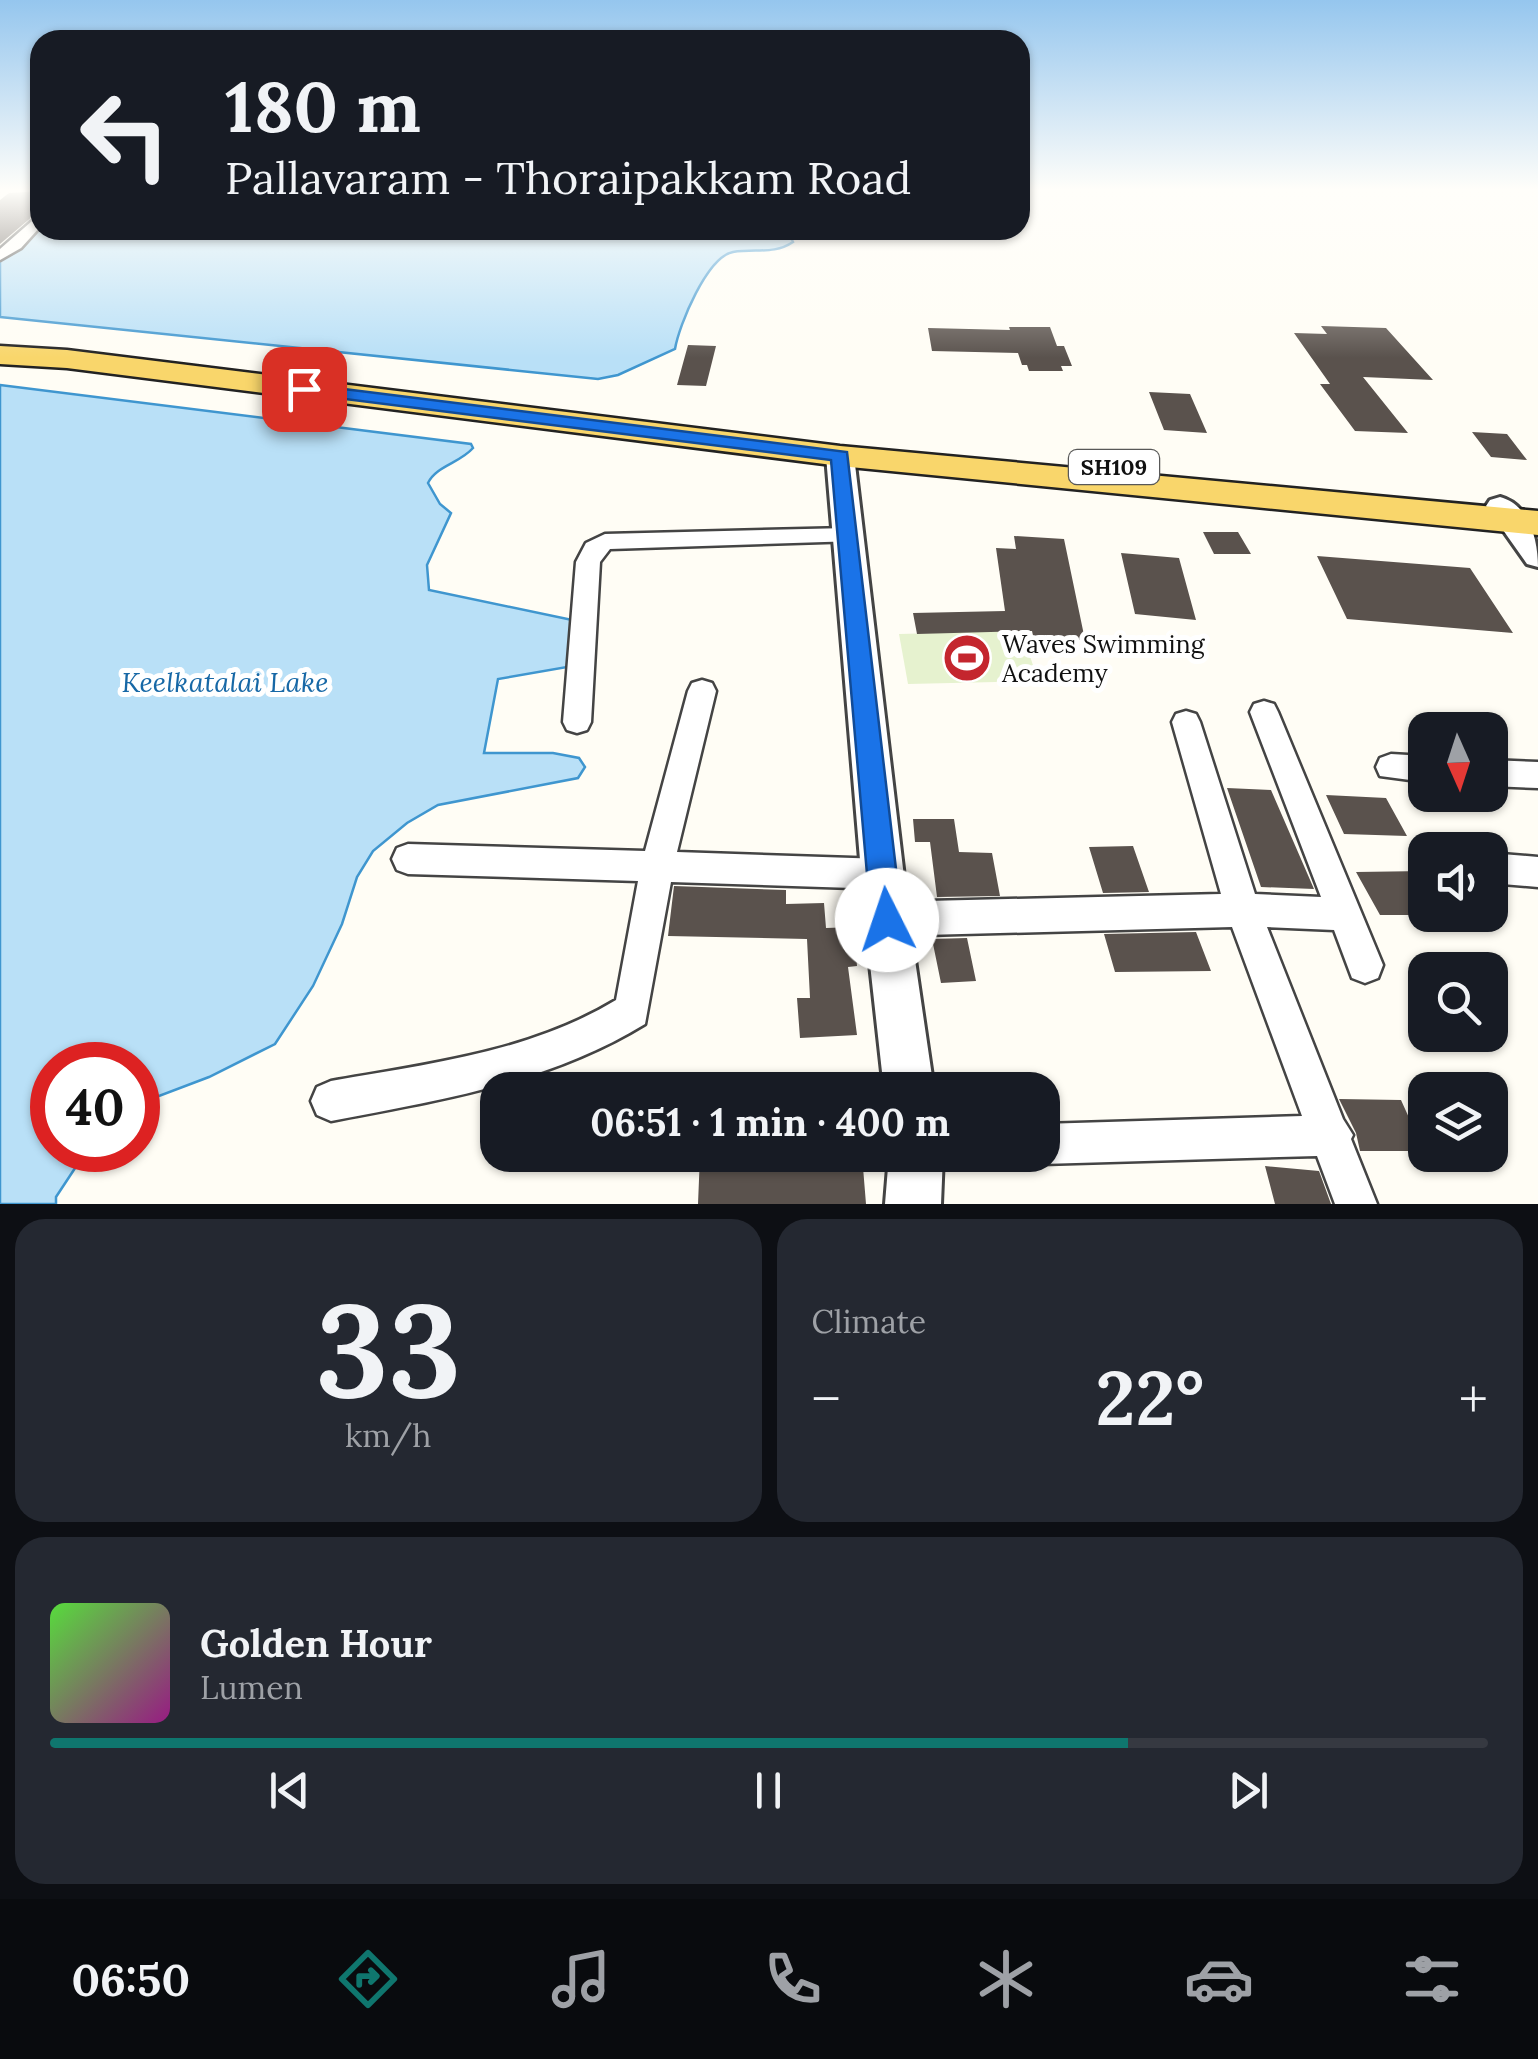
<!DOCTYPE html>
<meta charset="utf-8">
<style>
:root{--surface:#171b24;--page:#242831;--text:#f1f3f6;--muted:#9ea1a6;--line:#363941;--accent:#0f766e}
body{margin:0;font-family:Lora,serif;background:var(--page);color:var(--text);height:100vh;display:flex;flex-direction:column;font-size:38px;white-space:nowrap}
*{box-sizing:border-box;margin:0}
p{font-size:32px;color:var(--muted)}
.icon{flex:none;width:55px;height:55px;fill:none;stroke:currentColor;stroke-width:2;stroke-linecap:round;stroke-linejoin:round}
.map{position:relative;height:1204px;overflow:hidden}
.panel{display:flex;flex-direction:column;gap:15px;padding:15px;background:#0d0f14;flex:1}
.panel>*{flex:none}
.banner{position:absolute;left:30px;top:30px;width:1000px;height:210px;border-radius:30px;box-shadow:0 2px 8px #0004;background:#171b24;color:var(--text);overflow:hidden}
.needle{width:65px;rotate:177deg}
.controls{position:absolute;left:1408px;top:712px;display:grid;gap:20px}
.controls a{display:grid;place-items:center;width:100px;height:100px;border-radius:20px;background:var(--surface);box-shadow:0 2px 8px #0004;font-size:50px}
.speed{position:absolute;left:30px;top:1042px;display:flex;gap:20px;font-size:50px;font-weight:700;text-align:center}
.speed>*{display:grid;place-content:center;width:130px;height:130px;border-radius:50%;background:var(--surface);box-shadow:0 2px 8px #0004;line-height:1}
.speed .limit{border:15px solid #d22;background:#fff;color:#111}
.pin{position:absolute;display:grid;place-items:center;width:85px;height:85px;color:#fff;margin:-42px;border-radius:20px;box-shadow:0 5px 15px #0006}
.me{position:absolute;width:110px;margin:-55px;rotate:356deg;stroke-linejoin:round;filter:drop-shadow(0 0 8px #0008)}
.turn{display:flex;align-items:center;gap:35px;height:210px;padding:0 30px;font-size:45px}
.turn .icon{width:130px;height:130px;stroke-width:2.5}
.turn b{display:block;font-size:70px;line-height:85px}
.big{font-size:75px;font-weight:700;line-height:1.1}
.panel .card{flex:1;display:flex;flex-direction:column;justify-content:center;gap:15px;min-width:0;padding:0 35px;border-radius:30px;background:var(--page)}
.panel .dial{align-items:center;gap:0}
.dial b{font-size:130px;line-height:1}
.song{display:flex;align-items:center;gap:30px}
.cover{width:120px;height:120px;border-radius:15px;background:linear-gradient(135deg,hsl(110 70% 55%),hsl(310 70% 35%))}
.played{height:10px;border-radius:5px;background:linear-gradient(90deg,var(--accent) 75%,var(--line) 75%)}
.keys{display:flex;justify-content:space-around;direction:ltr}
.heat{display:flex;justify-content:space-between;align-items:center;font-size:55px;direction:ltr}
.panel .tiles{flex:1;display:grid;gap:15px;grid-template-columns:1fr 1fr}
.card:last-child{grid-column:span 2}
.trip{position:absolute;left:480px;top:1072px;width:580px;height:100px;border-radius:30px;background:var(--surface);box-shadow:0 2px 8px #0004;font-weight:700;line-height:100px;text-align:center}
.dock{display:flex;height:160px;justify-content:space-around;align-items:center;background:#090b0e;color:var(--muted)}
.dock .icon{width:70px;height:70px}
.dock .active{color:var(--accent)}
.dock b{font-size:45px;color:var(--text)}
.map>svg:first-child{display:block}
.pitch{fill:#e6f2cf}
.water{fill:#b9e0f7;stroke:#3f96cf;stroke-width:2.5}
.building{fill:#5a524d}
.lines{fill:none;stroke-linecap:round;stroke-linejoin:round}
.minor-casing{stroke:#444;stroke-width:5}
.tertiary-casing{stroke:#444;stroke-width:6}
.primary-casing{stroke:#222;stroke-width:5}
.minor{fill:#fff;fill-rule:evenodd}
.tertiary{fill:#fff;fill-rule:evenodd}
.primary{fill:#f9d66b;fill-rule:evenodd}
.route{fill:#1a73e8;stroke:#114b97;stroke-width:2.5}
.labels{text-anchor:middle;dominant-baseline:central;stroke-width:10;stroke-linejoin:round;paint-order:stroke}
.shield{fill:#fff;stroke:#585858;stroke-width:2.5}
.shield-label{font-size:22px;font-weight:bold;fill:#111}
.poi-label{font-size:25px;fill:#111;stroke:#fff;text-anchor:start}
.water-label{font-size:28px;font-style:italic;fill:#1768a6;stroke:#fff}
</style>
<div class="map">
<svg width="1538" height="1204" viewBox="0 0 1538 1204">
<rect width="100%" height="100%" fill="#fffdf5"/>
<!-- pitch -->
<path class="pitch" d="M1022,631L1038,681L908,684L899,634Z"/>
<!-- water -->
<path class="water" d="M40,224V230H787L793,242C774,255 755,248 733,252C707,257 679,325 675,349L618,375L598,379L0,317V260L26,243Z
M0,385L471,444L473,448C460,463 436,466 428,483L440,504L451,513L427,565L429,590L577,621L573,666L498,679L484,753H553L579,758L585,767L578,778L438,805L407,823L373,851L357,877L342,924L313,986L275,1044L209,1077L138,1104V1065H52V1150H87L56,1197V1204H0Z"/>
<!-- building -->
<path class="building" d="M40,191V210L0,244V200L9,193Z
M1321,326L1386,328L1433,380L1363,377L1408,433L1355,431L1320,384H1330L1294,333L1327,334Z
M1009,327H1050L1057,346H1064L1072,366H1061L1063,371H1029L1027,365H1022L1018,353L932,351L928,328L1010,330Z
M688,345L716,346L706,386L677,385Z
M1149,392L1190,394L1207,433L1164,430Z
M1472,432L1507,434L1527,460L1491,457Z
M1203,532H1238L1251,554H1214Z
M1014,536L1064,539L1085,640H1034L1032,631L917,634L913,613L1005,611L996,548L1016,549Z
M1121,553L1179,558L1196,620L1135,614Z
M1317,556L1470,568L1513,633L1347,619Z
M1227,788L1271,790L1314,889L1261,887Z
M1326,795L1386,798L1407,836L1344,834Z
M913,819H954L959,852L992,853L1000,896L937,897L930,842H915Z
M1133,846L1149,892L1103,893L1089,847Z
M1425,871V915H1380L1356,872Z
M674,886L786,890V904L824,903L826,928L854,927L857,966L848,967L857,1035L800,1038L797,998H810L807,939L668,936Z
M1196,932L1211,971L1115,972L1104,934Z
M967,938L976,981L941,983L932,939Z
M1339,1099L1401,1100L1424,1151H1360L1356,1133Z
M700,1155H862L866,1204H698Z
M1265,1166L1319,1171L1331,1204H1275Z"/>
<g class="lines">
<!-- minor casing -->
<g class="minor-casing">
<path id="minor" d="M40,214V227L21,248L0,260V249Z
M848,528L856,531L860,536L856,541L610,549L600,562L591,722L587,730L577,733L567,730L563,722L576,562L586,543L605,534Z
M702,680L712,683L716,691L677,852L883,859L895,863L899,874L895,885L883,889L671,882L645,1024C549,1083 440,1100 331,1121L317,1115L311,1101L317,1087L331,1081C428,1064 530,1052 616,1000L638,881L408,874L397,870L392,859L397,848L408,844L645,851L688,691L692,683Z
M1264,701L1274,704L1278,712L1383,965L1378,978L1365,983L1352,978L1334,930L1267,927L1343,1119L1353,1135L1351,1139L1377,1204H1335L1317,1156L1042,1164L1028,1158L1026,1155H1042V1124L1302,1116L1232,927L887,936L875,931L870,919L875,907L887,902L1221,894L1172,722L1176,714L1186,711L1196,714L1200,722L1255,894L1321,897L1250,712L1254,704Z
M1391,754L1425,756V782L1380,776L1376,767L1380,758Z
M1490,760L1538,762V788L1490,786Z
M1490,853L1538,857V887L1490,883Z"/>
</g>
<!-- tertiary casing -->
<g class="tertiary-casing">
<path id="tertiary" d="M840,448L854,456L909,919L934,1090H884L865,919L826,456Z
M1500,497C1530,505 1538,541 1538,567L1527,564L1486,506L1490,500Z
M889,1155H943L941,1204H885Z"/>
</g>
<!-- primary casing -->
<g class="primary-casing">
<path id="primary" d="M0,346L67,350L840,446L1538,511V535L840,466L67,368L0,364Z"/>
</g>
<!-- minor -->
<use href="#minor" class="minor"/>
<!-- tertiary -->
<use href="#tertiary" class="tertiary"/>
<!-- primary -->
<use href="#primary" class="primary"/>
</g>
<!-- sky -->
<linearGradient id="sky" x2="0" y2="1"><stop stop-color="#95c6ee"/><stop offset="0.53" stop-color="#fffefa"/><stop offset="1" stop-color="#fffefa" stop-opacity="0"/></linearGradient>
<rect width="1538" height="358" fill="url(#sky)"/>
<!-- route -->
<path class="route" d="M304,384L847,452L902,920L898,930L887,935L876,930L871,920L831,460L297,393V385Z"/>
<!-- icons -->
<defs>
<g id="stadium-disc" transform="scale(2.5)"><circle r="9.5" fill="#c4262e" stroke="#fff"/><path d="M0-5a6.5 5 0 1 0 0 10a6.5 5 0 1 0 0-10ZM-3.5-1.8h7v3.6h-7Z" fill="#fff"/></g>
</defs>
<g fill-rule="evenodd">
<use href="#stadium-disc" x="967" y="658"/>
</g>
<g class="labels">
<!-- shield labels -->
<rect class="shield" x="1069" y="450" width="90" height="34" rx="8"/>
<g class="shield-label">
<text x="1114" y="467">SH109</text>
</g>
<!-- poi labels -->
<g class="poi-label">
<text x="1002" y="644">Waves Swimming<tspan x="1002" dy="29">Academy</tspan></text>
</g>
<!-- water labels -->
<g class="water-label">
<text x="225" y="682">Keelkatalai Lake</text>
</g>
</g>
</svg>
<div class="controls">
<a><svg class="needle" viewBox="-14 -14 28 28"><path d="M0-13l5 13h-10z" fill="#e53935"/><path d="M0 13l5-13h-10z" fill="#9ea1a6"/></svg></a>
<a><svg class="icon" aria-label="sound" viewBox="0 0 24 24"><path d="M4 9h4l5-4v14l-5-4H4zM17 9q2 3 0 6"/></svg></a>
<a><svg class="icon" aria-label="search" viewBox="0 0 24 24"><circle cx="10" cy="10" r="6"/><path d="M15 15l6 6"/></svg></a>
<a><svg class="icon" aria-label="layers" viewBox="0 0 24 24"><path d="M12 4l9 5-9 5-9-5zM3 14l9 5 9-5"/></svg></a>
</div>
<div class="speed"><div class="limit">40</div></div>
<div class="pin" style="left:304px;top:389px;background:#d93025"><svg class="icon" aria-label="arrive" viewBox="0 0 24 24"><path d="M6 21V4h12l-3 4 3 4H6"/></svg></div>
<svg class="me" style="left:887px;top:920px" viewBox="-20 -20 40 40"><circle r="19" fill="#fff"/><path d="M0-13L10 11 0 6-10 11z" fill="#1a73e8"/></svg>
<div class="trip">06:51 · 1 min · 400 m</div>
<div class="banner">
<div class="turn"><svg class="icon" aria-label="left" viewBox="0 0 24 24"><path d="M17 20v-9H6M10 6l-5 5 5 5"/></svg><div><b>180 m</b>Pallavaram - Thoraipakkam Road</div></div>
</div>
</div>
<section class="panel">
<div class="tiles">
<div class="card dial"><b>33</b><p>km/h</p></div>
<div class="card"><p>Climate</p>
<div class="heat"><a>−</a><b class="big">22°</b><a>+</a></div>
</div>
<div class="card">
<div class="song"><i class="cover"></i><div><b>Golden Hour</b><p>Lumen</p></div></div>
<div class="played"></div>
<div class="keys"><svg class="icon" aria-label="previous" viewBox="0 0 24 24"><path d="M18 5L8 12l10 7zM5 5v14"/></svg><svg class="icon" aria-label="pause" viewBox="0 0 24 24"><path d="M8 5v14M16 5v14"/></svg><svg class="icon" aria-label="next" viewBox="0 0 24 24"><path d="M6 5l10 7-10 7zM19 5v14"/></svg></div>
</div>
</div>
</section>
<nav class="dock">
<b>06:50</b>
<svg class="icon active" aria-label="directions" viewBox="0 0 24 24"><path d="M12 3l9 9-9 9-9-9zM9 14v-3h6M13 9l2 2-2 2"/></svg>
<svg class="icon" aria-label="music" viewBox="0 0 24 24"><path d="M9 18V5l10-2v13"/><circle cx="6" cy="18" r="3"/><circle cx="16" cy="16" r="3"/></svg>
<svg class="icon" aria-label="phone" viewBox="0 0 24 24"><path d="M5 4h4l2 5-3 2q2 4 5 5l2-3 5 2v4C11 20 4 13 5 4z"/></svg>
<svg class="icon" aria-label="climate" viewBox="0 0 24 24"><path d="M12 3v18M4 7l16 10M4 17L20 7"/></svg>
<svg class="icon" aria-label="car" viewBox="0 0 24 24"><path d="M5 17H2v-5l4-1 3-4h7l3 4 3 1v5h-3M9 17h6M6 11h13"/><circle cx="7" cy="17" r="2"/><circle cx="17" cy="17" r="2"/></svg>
<svg class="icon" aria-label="filters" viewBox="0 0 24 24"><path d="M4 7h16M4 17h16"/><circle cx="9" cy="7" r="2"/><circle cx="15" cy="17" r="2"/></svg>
</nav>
